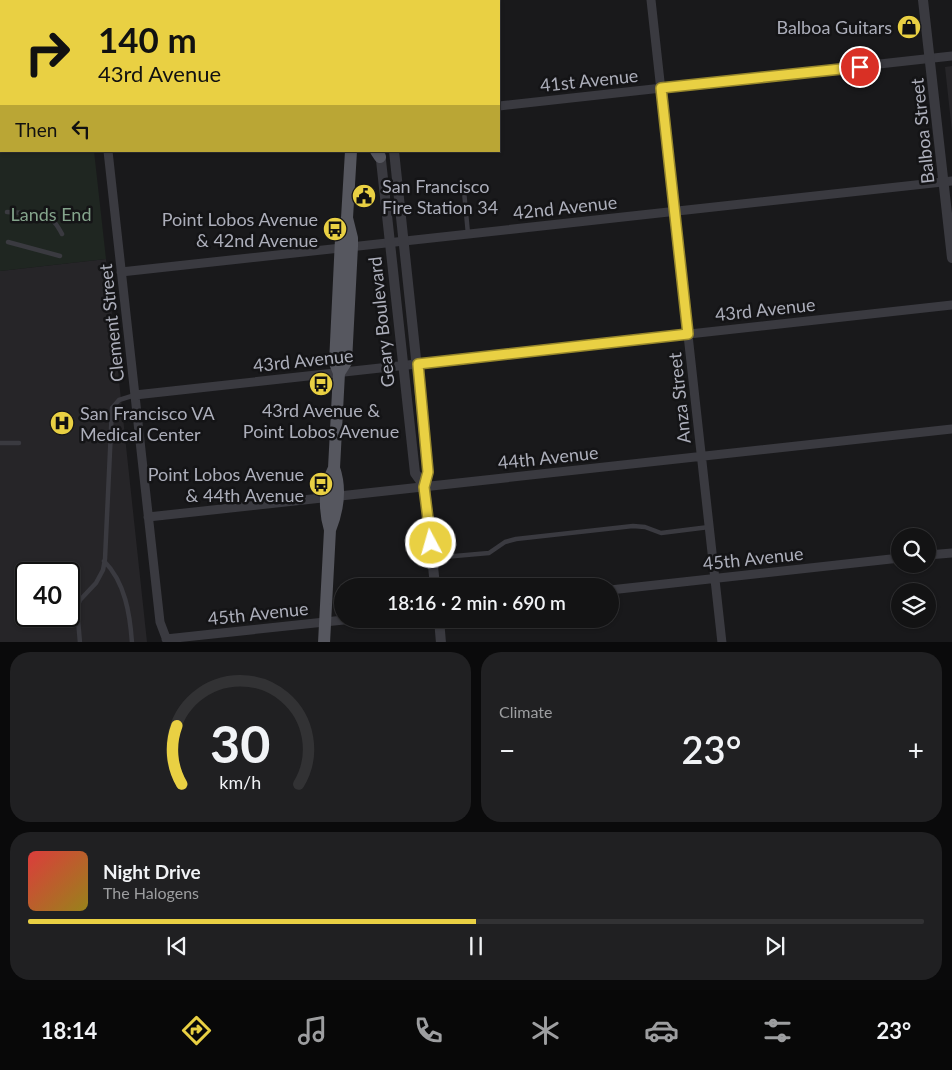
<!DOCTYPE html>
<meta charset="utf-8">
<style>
:root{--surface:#131314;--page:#202022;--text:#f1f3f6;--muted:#9d9ea0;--line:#323234;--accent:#e9d043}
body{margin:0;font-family:Lato,sans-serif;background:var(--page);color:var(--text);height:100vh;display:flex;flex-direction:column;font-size:19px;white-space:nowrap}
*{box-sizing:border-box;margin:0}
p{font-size:16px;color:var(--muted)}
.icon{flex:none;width:28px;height:28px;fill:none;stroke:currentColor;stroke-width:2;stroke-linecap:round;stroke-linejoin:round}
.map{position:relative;height:642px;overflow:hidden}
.side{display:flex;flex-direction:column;gap:10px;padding:10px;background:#0a0a0b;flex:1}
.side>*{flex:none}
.hud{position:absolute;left:0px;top:0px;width:500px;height:152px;box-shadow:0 1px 4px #0004,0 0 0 1px var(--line);background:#e9d043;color:#111;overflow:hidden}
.buttons{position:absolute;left:891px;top:528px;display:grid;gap:10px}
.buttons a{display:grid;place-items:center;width:45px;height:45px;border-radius:50%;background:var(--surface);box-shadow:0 1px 4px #0004,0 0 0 1px var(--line);font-size:25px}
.speed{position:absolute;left:15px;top:562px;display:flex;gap:10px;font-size:25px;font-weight:700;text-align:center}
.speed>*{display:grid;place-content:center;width:65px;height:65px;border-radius:50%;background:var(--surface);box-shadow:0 1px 4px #0004,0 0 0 1px var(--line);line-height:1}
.speed .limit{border:2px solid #111;border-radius:8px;background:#fff;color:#111}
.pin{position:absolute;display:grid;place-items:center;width:42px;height:42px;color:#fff;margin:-21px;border:2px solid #fff;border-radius:50%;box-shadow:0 1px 5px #0007}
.me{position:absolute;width:55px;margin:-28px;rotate:354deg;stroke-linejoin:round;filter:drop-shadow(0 0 4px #0008)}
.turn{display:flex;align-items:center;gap:18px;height:105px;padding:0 15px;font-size:22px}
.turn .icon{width:65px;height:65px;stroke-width:2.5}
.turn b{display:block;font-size:35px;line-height:42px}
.then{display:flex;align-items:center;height:48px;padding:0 15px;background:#0003;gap:10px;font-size:19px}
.big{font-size:38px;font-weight:600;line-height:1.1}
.side .tile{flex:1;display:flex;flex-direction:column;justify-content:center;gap:8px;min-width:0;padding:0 18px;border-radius:20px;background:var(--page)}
.side .dial{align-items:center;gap:0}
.dial svg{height:130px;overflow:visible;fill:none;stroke:var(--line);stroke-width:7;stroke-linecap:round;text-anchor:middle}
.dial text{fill:var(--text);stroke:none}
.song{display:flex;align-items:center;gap:15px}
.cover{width:60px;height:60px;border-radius:8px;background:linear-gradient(135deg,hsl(0 70% 55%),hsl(50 70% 35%))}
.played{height:5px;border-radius:2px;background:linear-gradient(90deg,var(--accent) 50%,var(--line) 50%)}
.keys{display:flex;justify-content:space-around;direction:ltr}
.heat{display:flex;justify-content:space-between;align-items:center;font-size:28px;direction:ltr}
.side .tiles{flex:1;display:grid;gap:10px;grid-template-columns:1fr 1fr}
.tile:last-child{grid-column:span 2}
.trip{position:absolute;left:334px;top:578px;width:285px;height:50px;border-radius:25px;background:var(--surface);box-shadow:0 1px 4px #0004,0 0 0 1px var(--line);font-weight:600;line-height:50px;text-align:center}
.dock{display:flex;height:80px;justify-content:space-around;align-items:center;background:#080808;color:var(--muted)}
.dock .icon{width:35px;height:35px}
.dock .current{color:var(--accent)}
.dock b{font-size:22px;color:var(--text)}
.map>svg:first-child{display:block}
.built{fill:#262528;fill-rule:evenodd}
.green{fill:#1f2621}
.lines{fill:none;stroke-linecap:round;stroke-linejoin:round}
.service{stroke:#3a3a40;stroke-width:4.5}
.minor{stroke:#3a3a40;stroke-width:9}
.tertiary{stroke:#3a3a40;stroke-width:10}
.primary{stroke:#56575f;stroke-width:12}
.route-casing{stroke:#97872c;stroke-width:12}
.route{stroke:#e9d043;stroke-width:9}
.labels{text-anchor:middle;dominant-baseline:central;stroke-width:5;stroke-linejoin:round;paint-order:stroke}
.poi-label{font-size:18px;fill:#acaeba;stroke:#141416;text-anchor:end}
.street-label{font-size:18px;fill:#acaeba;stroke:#141416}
.park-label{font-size:18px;fill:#84a48c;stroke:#141416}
</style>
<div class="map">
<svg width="952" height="643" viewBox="0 0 952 643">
<rect width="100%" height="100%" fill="#19191b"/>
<!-- built -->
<path class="built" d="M952,66V132L945,67Z
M106,259L147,642H0V271ZM26,574H69V616H26Z"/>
<!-- green -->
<path class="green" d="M0,0H78V1H1V151H94L106,259L0,271Z"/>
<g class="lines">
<!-- service -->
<path class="service" d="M464,191L468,234
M7,212C20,213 41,212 52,220C57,224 59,229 62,234
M8,242L60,256
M0,443H19
M432,558L489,553L505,542L516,539L633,526L645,527L661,533L709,527
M104,561C125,582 130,614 132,643
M80,643L77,608L80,600L96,583L103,570L105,559L112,408L119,400L135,395"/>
<!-- minor -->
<path class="minor" d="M89,0L90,1
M651,0L722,643
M328,1L340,0
M499,106L952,56
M108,151L160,622L168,643
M121,272L952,181
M135,395L952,305
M148,517L952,429
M928,555L952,553
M610,590L900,558
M166,639L353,619"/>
<!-- tertiary -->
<path class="tertiary" d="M382,0V1
M923,0L952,258
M380,151L415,473L425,487
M394,151L428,472L425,487L435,586
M439,619L441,643"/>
<!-- primary -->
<path class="primary" d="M355,1V0
M368,1V0
M376,151L380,157
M339,373L346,362L352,246V238L347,218
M330,530C324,510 324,487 334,468
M324,643L330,530C338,510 341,488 334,468L339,373L335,363L341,239L347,218L351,151"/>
</g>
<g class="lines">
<!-- route casing -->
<g class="route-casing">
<path id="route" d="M431,543L424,487L428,472L418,364L688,334L661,88L860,67"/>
</g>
<!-- route -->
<use href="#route" class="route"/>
</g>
<!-- icons -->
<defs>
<g id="shop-disc" transform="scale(1.25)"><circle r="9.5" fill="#e9d043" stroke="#141416"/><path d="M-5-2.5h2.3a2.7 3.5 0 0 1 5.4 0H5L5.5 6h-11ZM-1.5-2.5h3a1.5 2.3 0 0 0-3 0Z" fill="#111"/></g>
<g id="civic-disc" transform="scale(1.25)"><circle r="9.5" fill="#e9d043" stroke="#141416"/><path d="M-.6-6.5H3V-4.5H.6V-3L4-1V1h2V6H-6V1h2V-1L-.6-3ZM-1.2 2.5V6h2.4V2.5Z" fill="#111"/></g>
<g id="bus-disc" transform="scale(1.25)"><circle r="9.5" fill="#e9d043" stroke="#141416"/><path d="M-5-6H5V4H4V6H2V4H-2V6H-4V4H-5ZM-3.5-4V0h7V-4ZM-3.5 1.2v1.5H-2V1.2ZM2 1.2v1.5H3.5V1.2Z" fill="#111"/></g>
<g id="hospital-disc" transform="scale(1.25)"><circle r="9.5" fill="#e9d043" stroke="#141416"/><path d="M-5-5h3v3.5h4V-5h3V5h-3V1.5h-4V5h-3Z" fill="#111"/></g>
</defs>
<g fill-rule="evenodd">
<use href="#shop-disc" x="909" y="27"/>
<use href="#civic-disc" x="364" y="196"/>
<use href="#bus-disc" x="335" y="229"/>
<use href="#bus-disc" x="321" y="384"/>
<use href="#hospital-disc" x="62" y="423"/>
<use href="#bus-disc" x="321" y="484"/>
</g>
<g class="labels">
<!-- poi labels -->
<g class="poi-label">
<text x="892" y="27">Balboa Guitars</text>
<text x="382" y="186" text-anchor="start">San Francisco<tspan x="382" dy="21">Fire Station 34</tspan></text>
<text x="318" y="219">Point Lobos Avenue<tspan x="318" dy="21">&amp; 42nd Avenue</tspan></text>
<text x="321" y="410" text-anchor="middle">43rd Avenue &amp;<tspan x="321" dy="21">Point Lobos Avenue</tspan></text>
<text x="80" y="413" text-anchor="start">San Francisco VA<tspan x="80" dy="21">Medical Center</tspan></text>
<text x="304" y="474">Point Lobos Avenue<tspan x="304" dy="21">&amp; 44th Avenue</tspan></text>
</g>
<!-- street labels -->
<g class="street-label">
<text transform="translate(589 80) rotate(-6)">41st Avenue</text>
<text transform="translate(922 131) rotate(-96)">Balboa Street</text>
<text transform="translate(565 207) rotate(-6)">42nd Avenue</text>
<text transform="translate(765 309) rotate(-6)">43rd Avenue</text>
<text transform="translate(381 322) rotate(-96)">Geary Boulevard</text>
<text transform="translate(111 323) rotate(-96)">Clement Street</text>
<text transform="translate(303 360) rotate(-6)">43rd Avenue</text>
<text transform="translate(679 398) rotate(-96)">Anza Street</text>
<text transform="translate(548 457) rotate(-6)">44th Avenue</text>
<text transform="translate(753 558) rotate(-6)">45th Avenue</text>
<text transform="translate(258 613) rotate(-6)">45th Avenue</text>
</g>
<!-- park labels -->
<g class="park-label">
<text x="51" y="214">Lands End</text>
</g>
</g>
</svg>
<div class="buttons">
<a><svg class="icon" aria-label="search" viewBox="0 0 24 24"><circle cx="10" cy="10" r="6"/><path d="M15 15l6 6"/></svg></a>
<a><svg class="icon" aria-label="layers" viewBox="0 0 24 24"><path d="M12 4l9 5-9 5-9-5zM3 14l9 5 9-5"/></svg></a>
</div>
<div class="speed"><div class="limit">40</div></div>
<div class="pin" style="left:860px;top:67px;background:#d93025"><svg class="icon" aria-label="arrive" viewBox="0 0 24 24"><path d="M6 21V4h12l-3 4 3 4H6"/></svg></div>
<svg class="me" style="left:431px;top:543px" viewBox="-20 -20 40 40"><circle r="17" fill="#e9d043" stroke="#fff" stroke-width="3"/><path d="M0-11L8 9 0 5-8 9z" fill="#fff"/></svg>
<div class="trip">18:16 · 2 min · 690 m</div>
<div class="hud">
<div class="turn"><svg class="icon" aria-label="right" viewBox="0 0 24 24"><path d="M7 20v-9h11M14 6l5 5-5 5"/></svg><div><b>140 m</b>43rd Avenue</div></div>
<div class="then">Then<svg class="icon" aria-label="left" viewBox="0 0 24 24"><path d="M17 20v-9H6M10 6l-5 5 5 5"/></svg></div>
</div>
</div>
<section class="side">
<div class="tiles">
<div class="tile dial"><svg viewBox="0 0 100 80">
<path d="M14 69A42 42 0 1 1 86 69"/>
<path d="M14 69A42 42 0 0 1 11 33" stroke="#e9d043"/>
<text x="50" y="56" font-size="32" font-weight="700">30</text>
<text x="50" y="72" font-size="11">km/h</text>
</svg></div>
<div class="tile"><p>Climate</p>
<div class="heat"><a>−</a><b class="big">23°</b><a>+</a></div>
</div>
<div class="tile">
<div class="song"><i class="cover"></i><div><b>Night Drive</b><p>The Halogens</p></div></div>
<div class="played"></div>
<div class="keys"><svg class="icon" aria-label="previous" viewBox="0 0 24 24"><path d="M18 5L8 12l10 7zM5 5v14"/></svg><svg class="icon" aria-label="pause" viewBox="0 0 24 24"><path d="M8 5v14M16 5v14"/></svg><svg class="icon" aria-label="next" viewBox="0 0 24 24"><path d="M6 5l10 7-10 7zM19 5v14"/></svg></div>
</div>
</div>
</section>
<nav class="dock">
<b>18:14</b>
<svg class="icon current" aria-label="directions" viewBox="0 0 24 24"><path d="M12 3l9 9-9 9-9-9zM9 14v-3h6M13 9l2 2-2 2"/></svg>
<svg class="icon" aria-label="music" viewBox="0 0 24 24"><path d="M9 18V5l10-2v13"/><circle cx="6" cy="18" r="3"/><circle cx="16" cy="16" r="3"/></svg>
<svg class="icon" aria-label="phone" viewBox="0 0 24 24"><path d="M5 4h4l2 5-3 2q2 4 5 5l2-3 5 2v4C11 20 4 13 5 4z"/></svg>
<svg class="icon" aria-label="climate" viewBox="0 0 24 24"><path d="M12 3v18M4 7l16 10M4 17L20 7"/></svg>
<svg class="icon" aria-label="car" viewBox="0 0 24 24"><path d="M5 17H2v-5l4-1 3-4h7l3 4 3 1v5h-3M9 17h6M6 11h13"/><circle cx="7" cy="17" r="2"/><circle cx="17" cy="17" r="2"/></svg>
<svg class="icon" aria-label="filters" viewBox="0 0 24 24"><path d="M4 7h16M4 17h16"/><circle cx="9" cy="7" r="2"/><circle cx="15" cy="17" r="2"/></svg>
<b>23°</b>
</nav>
